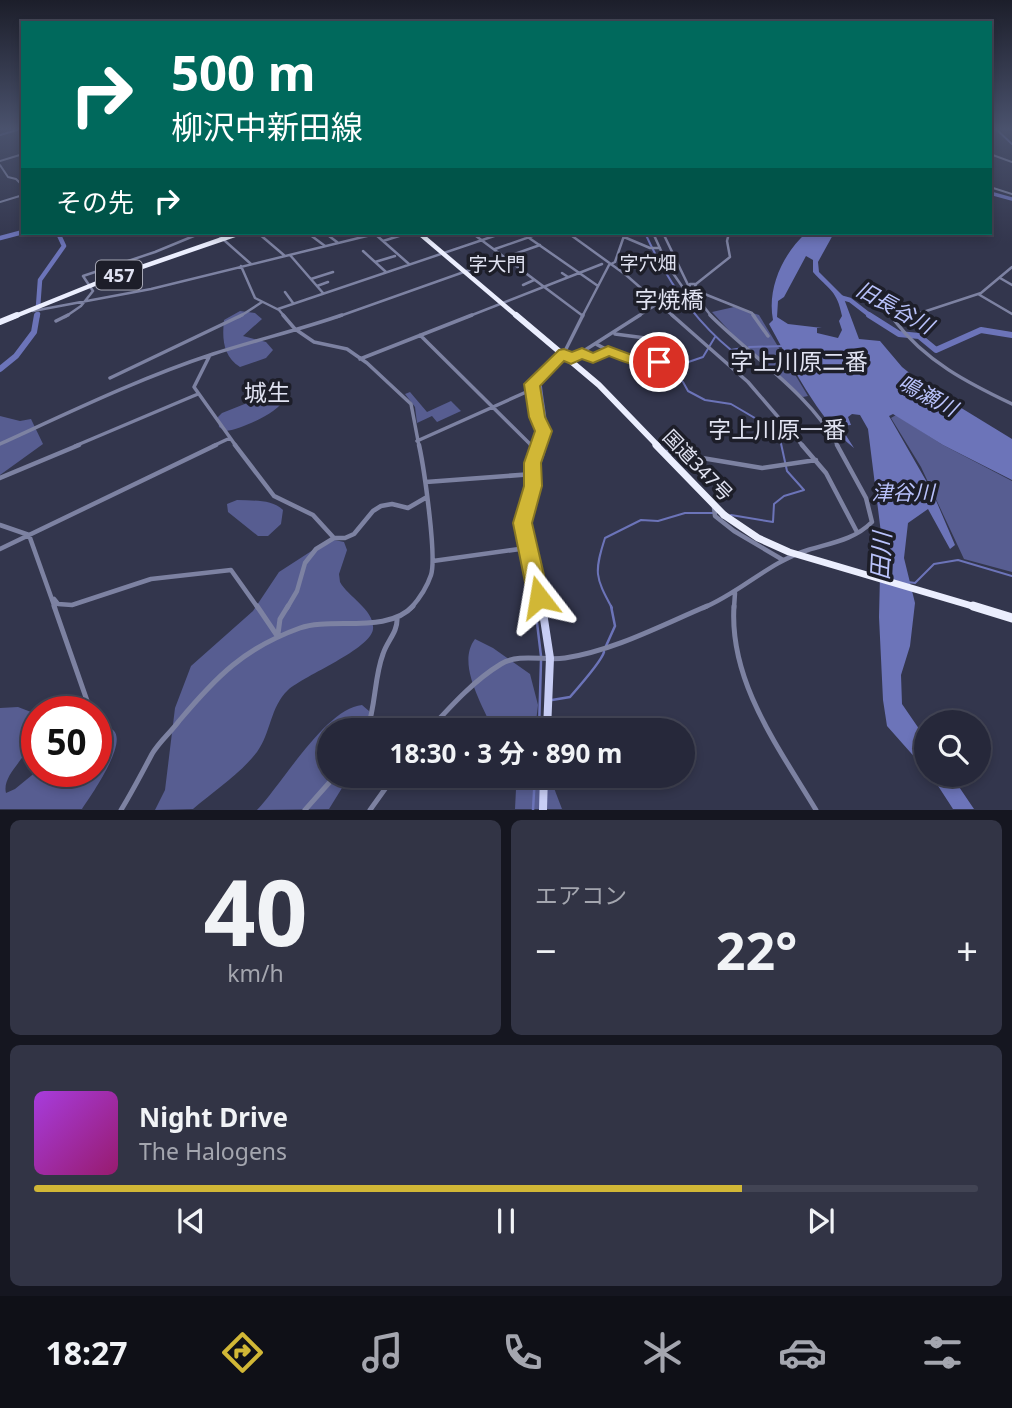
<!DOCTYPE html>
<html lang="ja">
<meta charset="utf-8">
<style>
:root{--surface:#26283a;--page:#323445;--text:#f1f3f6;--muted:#a4a6af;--line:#424454;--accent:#d1b736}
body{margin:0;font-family:"Noto Sans","Noto Sans JP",sans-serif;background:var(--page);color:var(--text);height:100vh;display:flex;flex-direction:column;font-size:26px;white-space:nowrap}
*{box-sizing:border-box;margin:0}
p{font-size:23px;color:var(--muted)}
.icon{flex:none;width:38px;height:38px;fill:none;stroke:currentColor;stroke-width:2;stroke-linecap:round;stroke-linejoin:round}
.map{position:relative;height:810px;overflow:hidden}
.side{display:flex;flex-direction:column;gap:10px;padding:10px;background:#151620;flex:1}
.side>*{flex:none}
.hud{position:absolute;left:21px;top:21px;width:971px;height:214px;border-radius:0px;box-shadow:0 4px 10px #0003,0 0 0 2px var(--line);background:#00695c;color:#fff;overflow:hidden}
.controls{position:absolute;left:914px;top:710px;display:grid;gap:14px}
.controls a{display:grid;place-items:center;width:77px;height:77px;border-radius:50%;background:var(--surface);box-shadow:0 4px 10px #0003,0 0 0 2px var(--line);font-size:35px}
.speed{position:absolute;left:21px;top:696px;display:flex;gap:14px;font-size:35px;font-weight:700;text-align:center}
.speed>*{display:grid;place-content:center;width:91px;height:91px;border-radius:50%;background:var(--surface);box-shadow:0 4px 10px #0003,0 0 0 2px var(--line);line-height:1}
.speed .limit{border:10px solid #d22;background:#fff;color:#111}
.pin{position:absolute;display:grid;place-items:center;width:60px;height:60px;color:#fff;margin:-30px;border:4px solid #fff;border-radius:50%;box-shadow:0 2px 7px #0007}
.me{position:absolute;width:77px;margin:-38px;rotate:346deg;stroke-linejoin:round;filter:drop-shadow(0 0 5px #0008)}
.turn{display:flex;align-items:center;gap:24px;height:147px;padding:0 35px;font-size:32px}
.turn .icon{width:91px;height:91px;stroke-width:2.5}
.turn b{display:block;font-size:49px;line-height:60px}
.then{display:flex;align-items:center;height:66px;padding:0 35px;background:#0003;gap:14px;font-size:26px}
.big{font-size:52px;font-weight:700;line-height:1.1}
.side .tile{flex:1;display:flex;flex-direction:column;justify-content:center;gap:10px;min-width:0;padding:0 24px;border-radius:10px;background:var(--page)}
.side .dial{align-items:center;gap:0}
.dial b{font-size:91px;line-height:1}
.song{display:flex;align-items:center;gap:21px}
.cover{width:84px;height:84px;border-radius:10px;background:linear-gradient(135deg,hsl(280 70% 55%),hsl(320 70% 35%))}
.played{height:7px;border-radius:4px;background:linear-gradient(90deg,var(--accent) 75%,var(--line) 75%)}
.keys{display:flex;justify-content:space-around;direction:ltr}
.heat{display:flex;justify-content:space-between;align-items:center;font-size:38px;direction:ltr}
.side .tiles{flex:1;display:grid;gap:10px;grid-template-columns:1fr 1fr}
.tile:last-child{grid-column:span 2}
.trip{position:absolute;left:317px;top:718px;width:378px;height:70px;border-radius:35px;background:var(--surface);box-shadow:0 4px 10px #0003,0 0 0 2px var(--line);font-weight:700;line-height:70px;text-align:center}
.dock{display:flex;height:112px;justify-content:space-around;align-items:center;background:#0f1017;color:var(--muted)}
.dock .icon{width:49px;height:49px}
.dock .current{color:var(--accent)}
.dock b{font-size:32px;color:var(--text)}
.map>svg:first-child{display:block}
.green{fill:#575d91}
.water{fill:#6c74b9;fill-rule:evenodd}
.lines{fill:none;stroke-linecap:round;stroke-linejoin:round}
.stream-far1{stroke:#6c74b9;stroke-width:2}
.stream{stroke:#6c74b9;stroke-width:2.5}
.river-far2{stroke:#6c74b9;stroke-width:3.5}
.river-far1{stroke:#6c74b9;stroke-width:4.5}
.river{stroke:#6c74b9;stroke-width:6}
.minor-far4{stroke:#7d82a2;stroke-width:2}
.minor-far3{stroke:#7d82a2;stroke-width:2.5}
.minor-far2{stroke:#7d82a2;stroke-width:3.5}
.minor-far1{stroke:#7d82a2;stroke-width:4.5}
.minor{stroke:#7d82a2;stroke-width:5}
.major-far2{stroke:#c8cef5;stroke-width:5}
.major-far1{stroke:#c8cef5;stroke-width:6}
.major{stroke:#c8cef5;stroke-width:8}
.highway-far2{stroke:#ebeefe;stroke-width:4.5}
.highway-far1{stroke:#ebeefe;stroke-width:6}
.highway{stroke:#ebeefe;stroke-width:7}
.highway-bridge-far1{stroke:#ebeefe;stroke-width:7}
.highway-bridge{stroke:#ebeefe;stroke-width:9}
.route{fill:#d1b736;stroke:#887723;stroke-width:2}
.labels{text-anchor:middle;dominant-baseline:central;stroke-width:7;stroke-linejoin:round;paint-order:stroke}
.shield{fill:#1d1e29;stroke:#a6a7b5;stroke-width:2}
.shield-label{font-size:18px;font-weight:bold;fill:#e0e2f1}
.far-quarter-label{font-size:19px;fill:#e0e2f1;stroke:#1d1e29}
.street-label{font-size:19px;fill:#e0e2f1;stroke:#1d1e29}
.water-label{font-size:21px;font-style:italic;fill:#b9c2fb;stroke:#1d1e29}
.quarter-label{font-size:23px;fill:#e0e2f1;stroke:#1d1e29}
.near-water-label{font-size:24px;font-style:italic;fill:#b9c2fb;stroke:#1d1e29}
</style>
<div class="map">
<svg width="1012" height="810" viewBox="0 0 1012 810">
<rect width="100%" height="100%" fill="#33364d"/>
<!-- green -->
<path class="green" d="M734,307L759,315L808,396L803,397L735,337L712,312Z
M240,311L255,313L262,319L243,336L266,342L273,350L266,358L240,367C223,356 222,339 224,320Z
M410,392L427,412L451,401L461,411L437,422L432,416L417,423L415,407L405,394Z
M272,393L284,399C280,412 240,430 226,431L219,427L218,417L222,413Z
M896,415L943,445L1012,481V572L964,559L921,467L891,418Z
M0,416L20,421L31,419L43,444L0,475Z
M237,500C253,501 272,499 283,510L281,524L268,536H258L228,512L227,504Z
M330,539L344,542L347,550L339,574L340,582C348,597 375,610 373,629C371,649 305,675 288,690C270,707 271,733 257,752C240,774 214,791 193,809L155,810L165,790L175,708L191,666L253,611L279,572Z
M475,639L493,648L530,674L538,705L535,730H493C483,705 456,664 475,639Z
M362,705L369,711L370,730H329V775H350L329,809L257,810C282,784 326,708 362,705Z
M18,707L31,712C49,748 0,768 6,793L15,789L37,771L96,772V728C146,719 91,795 82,809H0V708Z
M511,775H549L562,809H515L516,789Z"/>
<!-- water -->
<path class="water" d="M806,233H834L818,262L819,272L843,296L859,339L880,341L902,367L927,387L1012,439V480L943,445L893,414L889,416L932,491L955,545L950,549L928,509L908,523L904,558L915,603L910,646L901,675L902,704L926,739V770L887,726L883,700L879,617L881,533L868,429L860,415L852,414L848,417L851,425L840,426L854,448C819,421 789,360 769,324L773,320C767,289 782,255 806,233ZM806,256L813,260V272C829,290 837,290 842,316L839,321L842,330L838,338L817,333V328H822L788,324L777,317L778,301L784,297Z
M931,775H951L974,809H953Z"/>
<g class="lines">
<!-- stream-far1 -->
<path class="stream-far1" d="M997,130L1012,144
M0,135L17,130
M645,233C666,279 692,318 731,350L743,348
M715,337L703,357L665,370L683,382L688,391L705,400L731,404L770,427L780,439L787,471L804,490L784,496L774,504L773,522L731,515
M749,347L785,346
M537,469C554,442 544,416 541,386
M520,521L527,481
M520,527L536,608
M908,582L915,583L934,564L958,560L1012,576
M612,608C595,577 594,572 605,538L641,520L658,521L685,513H715"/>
<!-- stream -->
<path class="stream" d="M535,606L541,656
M606,646L615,626L611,606
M552,700L570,697C577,689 602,660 604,652
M539,730L541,661
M533,810L535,775"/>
<!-- river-far2 -->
<path class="river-far2" d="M990,193L1012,199"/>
<!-- river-far1 -->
<path class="river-far1" d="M0,238L23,232
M839,297L850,300L872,317
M38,307L40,280L64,246L58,233
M37,317L38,314"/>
<!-- river -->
<path class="river" d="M869,315L899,334L919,336L936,350L981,330L1012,335
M0,369L16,356L34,332L37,315"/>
<!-- minor-far4 -->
<path class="minor-far4" d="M990,154L1012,162
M0,161L23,154
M0,165L8,177L16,179L23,186
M990,187L1012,194
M0,202L23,195"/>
<!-- minor-far3 -->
<path class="minor-far3" d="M216,233L251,264
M258,233L285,256
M325,233L337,242
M472,233L583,316
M522,233L598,286
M568,233L626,275L674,317
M653,233L668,266L686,292
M663,233L690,289L712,317
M309,234L325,246
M375,234L409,264
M624,237L650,248H660
M383,241L399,236
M495,249L541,233
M363,251L386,272
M290,255L323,293
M375,262L395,256
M241,266L255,298L279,310L285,317
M562,273L568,277
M1000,278L1012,285
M311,279L333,272
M696,284L694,289L697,291L752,313L755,317
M523,285L534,280
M317,286L328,282
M285,292L293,303
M978,294L1012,314
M278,309L503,233
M33,311L151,289L379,233
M65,317L81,306L93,291L83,276L155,252L201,233
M239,317L262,302
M337,317L540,245
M467,317L602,264
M582,317L609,265L615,262L625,233
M637,317L659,303L689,291L690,284H696L730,257L727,241L729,233
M908,317L981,293L1012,267"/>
<!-- minor-far2 -->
<path class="minor-far2" d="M283,315L295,329L314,342L347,349L367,363L411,404L419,446
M672,315L748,382L803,446
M710,315C753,358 809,393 838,446
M753,315L768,336
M913,315L895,321C925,361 968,383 1012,404
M56,321L68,315
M420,335L532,446
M596,344C618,356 641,369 666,358L668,341L615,334
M564,353L583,315
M582,353L593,359L608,351
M209,357L194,387L236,446
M360,359L472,315
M571,359L640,315
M110,378L242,315
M417,441L533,389
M0,444C70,412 140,378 213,354C256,340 299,330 342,315
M75,446L198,394
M213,446L230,438"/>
<!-- minor-far1 -->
<path class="minor-far1" d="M235,445L274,496L313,515L334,538
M531,445L537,451
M802,445L826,473L857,532
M666,452L762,468L816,460
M0,478L79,445
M426,482L533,474
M714,507L715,516L734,531L783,560
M0,525L29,535L55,608
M0,549L216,445
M433,561L527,548
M54,599L58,604L72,605L151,579L231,570L258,608
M287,608L297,591L305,563L316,549L334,538H345L354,534L373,511L381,506L392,504L408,508L427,497
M411,608C419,599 427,587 431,575C437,557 424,468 419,445
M703,608C740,593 769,562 808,550C831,543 854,540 872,522L866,498L837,445
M734,608L735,593"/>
<!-- minor -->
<path class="minor" d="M54,606L91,712
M257,606L278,637
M734,606C729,682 779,748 816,810
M278,634L280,619L288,606
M367,730C376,705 374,678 383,654C387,641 398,632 397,618
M429,730C450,707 473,681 501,664C519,653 544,661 565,658C613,651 662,625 707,606
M121,810C132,792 142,773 152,754C159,742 171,732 179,721C216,677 244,648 300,628C331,617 388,634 413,606
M305,810L336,775
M370,810L395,775"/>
<!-- major-far2 -->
<path class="major-far2" d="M539,446L544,431L537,417L532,384L564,353"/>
<!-- major-far1 -->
<path class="major-far1" d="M539,445L533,463V486L522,523L542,608"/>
<!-- major -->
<path class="major" d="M542,606L550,658L547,730
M543,810L544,775"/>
<!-- highway-far2 -->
<path class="highway-far2" d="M419,233L518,317
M13,317L107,279L240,233"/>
<!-- highway-far1 -->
<path class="highway-far1" d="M516,315L599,385L658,446
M0,322L17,315"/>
<!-- highway -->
<path class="highway" d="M656,445L724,515"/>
<!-- highway-bridge-far1 -->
<path class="highway-bridge-far1" d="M724,515L758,538L789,552L979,608"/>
<!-- highway-bridge -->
<path class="highway-bridge" d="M973,606L1012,618"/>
</g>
<!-- sky -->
<linearGradient id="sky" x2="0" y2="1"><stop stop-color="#1c1e2a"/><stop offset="0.53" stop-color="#4a526d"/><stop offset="1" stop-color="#4a526d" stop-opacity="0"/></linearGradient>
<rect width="1012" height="243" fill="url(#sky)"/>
<!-- route -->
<path class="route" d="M608,346L632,355L664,359L667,362C653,374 624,362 609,356L593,363L582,359L571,364L564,361L540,386L545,417L552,431L541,463L542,486L532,523L549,597L546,604L539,606L531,604L528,597L513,523L524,486V463L535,431L529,417L524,384L559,350L564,349L572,352L582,348L593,353Z"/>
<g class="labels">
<!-- shield labels -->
<rect class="shield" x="96" y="260.5" width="46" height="29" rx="5"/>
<g class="shield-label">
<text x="119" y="275">457</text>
</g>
<!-- far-quarter labels -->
<g class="far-quarter-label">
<text x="648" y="263">字穴畑</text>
<text x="497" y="264">字大門</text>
</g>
<!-- street labels -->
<g class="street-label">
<text transform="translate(698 465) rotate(46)">国道347号</text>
</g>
<!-- water labels -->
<g class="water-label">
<text transform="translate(895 307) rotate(29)">旧長谷川</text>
<text transform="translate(928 395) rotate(28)">鳴瀬川</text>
<text x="903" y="492">津谷川</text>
</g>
<!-- quarter labels -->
<g class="quarter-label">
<text x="669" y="299">字焼橋</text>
<text x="799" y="361">字上川原二番</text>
<text x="267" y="392">城生</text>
<text x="777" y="429">字上川原一番</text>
</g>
<!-- near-water labels -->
<g class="near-water-label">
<text transform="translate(880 556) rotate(-87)">田川</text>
</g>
</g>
</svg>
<div class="controls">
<a><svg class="icon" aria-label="search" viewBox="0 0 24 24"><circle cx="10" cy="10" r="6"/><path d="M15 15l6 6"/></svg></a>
</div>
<div class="speed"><div class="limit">50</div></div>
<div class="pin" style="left:659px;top:362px;background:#d93025"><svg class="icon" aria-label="arrive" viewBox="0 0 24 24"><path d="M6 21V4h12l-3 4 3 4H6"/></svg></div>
<svg class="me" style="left:539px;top:597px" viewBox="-20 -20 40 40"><path d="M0-17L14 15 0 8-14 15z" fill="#d1b736" stroke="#fff" stroke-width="4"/></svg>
<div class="trip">18:30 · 3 分 · 890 m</div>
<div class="hud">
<div class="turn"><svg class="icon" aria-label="right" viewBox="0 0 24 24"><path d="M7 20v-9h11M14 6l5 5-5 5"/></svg><div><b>500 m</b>柳沢中新田線</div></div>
<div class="then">その先<svg class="icon" aria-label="right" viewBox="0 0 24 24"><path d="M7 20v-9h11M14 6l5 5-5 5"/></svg></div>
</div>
</div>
<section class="side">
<div class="tiles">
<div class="tile dial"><b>40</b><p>km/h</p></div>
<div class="tile"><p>エアコン</p>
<div class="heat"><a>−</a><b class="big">22°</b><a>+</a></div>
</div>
<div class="tile">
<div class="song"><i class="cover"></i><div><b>Night Drive</b><p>The Halogens</p></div></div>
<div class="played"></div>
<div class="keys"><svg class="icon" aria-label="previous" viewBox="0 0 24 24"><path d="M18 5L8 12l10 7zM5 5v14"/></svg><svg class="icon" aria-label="pause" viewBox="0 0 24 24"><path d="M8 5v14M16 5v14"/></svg><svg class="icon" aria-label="next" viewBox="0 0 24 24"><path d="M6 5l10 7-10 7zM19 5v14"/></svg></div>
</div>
</div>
</section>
<nav class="dock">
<b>18:27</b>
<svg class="icon current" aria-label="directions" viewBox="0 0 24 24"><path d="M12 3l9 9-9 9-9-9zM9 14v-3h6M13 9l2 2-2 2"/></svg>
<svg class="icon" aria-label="music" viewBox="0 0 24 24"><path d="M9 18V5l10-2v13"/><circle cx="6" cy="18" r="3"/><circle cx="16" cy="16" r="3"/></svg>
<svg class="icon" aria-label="phone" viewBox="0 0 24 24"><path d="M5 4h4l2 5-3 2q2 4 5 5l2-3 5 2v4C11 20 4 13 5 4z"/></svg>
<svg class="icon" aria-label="climate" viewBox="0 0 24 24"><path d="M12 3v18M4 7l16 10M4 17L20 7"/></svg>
<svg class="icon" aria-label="car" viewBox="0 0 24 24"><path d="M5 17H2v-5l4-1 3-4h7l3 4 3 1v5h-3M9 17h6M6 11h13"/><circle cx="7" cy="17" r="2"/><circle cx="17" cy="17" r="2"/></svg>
<svg class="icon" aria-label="filters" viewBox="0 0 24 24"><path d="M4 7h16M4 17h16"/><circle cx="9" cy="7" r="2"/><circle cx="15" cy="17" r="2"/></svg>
</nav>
